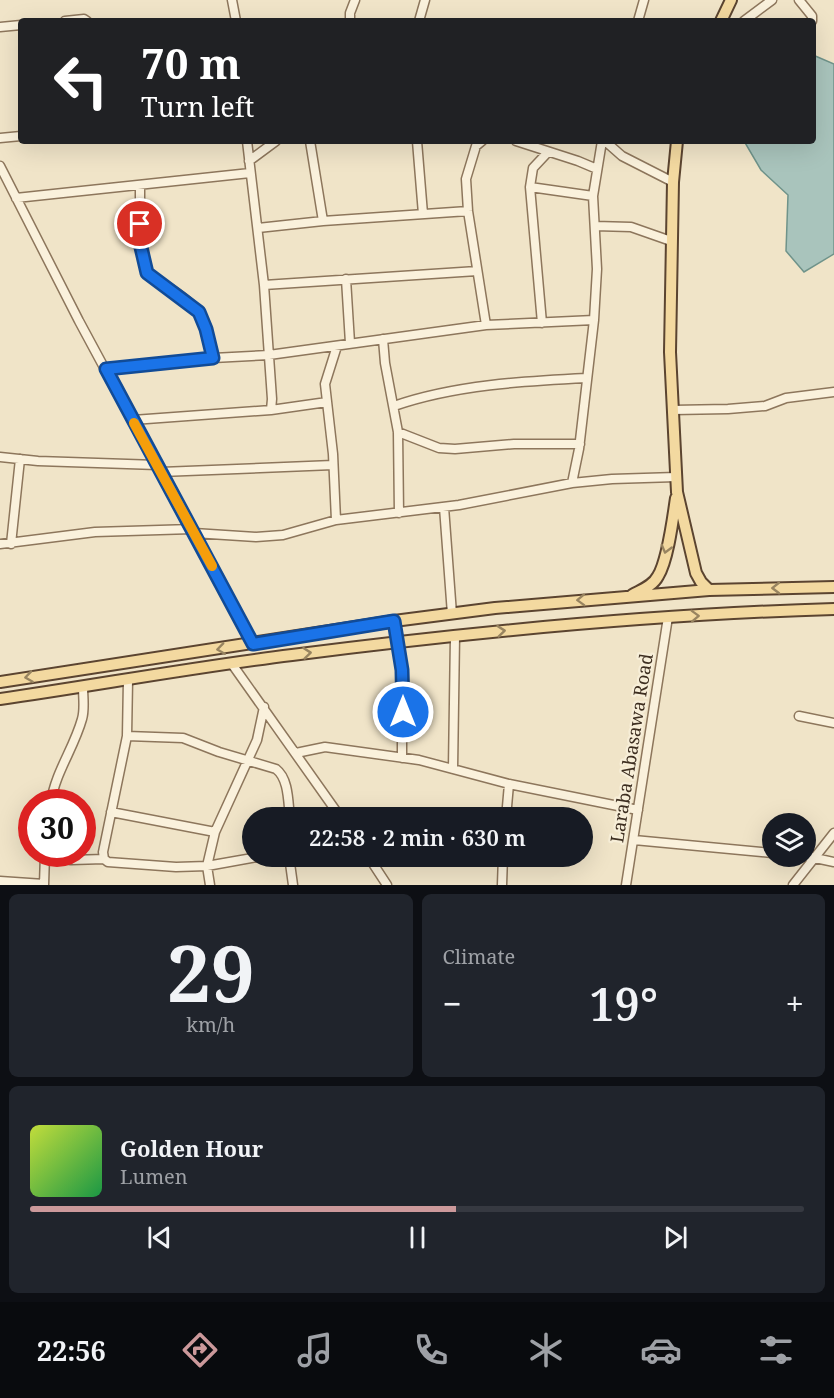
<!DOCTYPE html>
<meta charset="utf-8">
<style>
:root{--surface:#171b24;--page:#20242c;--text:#f1f3f6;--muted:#9ea1a6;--line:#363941;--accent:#cc999b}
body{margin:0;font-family:"Noto Serif",serif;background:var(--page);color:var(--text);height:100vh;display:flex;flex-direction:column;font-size:22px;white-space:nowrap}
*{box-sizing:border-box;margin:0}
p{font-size:20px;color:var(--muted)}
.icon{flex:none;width:33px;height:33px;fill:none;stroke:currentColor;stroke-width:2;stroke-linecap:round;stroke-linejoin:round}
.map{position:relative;height:885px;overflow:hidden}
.details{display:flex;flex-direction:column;gap:9px;padding:9px;background:#0d0f14;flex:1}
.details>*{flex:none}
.top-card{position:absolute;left:18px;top:18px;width:798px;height:126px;border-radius:6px;box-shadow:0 6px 24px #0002;background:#202124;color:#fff;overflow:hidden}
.tools{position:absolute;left:762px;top:813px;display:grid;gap:12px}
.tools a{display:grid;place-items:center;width:54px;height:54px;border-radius:50%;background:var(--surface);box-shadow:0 6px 24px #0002;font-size:30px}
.speed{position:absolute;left:18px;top:789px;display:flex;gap:12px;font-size:30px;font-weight:700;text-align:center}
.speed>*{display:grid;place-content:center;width:78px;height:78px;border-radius:50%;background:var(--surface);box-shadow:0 6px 24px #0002;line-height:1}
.speed .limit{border:9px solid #d22;background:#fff;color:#111}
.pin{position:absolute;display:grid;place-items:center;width:51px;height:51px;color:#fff;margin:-26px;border:3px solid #fff;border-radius:50%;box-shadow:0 2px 6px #0007}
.me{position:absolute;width:66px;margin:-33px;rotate:0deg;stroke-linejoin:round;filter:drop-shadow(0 0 4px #0008)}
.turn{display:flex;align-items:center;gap:21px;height:126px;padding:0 24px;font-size:27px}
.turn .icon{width:78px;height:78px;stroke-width:2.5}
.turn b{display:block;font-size:42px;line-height:51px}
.big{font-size:45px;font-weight:600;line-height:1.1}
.details .tile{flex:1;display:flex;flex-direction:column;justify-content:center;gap:9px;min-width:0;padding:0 21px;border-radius:9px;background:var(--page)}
.details .dial{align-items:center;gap:0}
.dial b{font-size:78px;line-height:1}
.song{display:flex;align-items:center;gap:18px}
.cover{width:72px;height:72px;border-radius:9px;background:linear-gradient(135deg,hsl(70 70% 55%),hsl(140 70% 35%))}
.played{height:6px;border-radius:3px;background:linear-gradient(90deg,var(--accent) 55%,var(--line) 55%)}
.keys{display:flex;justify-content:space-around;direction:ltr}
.heat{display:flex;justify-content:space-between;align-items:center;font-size:33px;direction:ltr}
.details .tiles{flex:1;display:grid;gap:9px;grid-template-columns:1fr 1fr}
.tile:last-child{grid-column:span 2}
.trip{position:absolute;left:242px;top:807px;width:351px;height:60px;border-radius:30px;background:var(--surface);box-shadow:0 6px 24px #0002;font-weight:600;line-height:60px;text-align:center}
.tab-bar{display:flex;height:96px;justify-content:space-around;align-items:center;background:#090b0e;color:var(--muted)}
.tab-bar .icon{width:42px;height:42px}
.tab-bar .selected{color:var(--accent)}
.tab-bar b{font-size:27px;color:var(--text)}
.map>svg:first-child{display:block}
.water{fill:#a9c4bc;stroke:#6f938a;stroke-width:1.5}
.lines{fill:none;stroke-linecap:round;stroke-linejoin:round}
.minor-casing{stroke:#8d765c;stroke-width:11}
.major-casing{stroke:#5b4430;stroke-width:14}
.minor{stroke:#faf1dc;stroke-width:8}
.major{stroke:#f3d9a0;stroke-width:10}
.oneway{stroke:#988460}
.route-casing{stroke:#114b97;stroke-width:15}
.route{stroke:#1a73e8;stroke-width:10}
.slow{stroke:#f59e0b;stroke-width:10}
.labels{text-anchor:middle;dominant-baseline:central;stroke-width:4.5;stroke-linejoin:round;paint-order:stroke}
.street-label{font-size:18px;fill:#3d2e20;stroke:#f7eed8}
</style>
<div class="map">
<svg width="834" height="885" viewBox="0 0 834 885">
<rect width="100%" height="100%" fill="#f0e4c8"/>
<!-- water -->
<path class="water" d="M813,55L834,64V254L804,272L786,251L788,195L761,170L744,141H813Z"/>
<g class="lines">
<!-- minor casing -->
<g class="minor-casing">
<path id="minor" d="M232,0L236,21
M799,0L812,16V21
M65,21L84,19L87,21
M350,21V13L355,0
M419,21L425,0
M638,21L644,0
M744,21L772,0
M0,27L21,25
M0,138L21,136
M247,141L264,285L272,399L271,410
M310,141L323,221
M417,141L423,214
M482,141L476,146L466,179L468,211L486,325
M516,141L578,161L597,169
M605,141L622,156L673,182
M249,161L276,141
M0,166L79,321L253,644
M140,185V243L147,273C161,283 190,299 199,313C207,325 210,343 213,358
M530,187L593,196
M16,198L250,173
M595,226L631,227L671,241
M258,228L323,221L468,211
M346,279L350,343
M264,285L477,271
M542,323L530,187L533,168L548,152
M383,339L385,363L398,432L399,513
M106,369L213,358L269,355L486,325L594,320
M394,406C454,385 525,381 587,378
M673,410L728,409L765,406L786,398L834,392
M133,420L271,410L327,402
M398,432L439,448L455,449L514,444H580
M0,457L38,461L157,465
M161,472L333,465
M572,483L579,449L594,320L597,269L593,196L602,141
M444,507L452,614
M336,520L333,454L325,384L337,346
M194,533L256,537L283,535L336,520L459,505L572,483L612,479L676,477
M0,544L95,532L192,529
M11,544L20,459
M394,621L402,670V758
M232,664L341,818
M128,680L127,736L103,852L104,859L108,862L176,867L207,866L263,856
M799,716L834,723
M127,736L183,738L219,752L276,769C289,779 288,802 290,818
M296,753L325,747L419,760L509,784L638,810
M453,769L455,636
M51,802C55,773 74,748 82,719C85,709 83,698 83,687
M111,812L215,832
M506,818L509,784
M634,840L772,853
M45,856L71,860L104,859
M289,856L293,885
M368,856L387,885
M806,856L834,862
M0,881L44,884
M44,885L45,854
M210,885L207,866L215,832L257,740L264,707
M502,885L503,856
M626,885L668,617
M793,885L834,833"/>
</g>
<!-- major casing -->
<g class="major-casing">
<path id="major" d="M721,21L731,0
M677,141L673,182L670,352L677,492L696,573L701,582L709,590
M632,595C641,590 653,586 658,576C668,560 673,518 676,498
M0,682L394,621L495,608L709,590L834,587
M0,699C97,685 194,667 292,655C471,632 653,614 834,609"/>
</g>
<!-- minor -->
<use href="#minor" class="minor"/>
<!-- major -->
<use href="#major" class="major"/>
</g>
<!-- one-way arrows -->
<defs><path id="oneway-chevron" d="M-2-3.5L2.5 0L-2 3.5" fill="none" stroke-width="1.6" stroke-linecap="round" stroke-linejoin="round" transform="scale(1.5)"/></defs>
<g class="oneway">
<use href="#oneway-chevron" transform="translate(666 549) rotate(105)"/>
<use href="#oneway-chevron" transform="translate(776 588) rotate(179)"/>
<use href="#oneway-chevron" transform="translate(581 600) rotate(178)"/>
<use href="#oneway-chevron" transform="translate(695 616) rotate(-2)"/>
<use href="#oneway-chevron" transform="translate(501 631) rotate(-6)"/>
<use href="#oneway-chevron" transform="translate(221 649) rotate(172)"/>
<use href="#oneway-chevron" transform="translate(307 653) rotate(-6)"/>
<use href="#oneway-chevron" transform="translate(29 677) rotate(172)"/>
</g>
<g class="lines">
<!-- route casing -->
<g class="route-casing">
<path id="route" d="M140,224V243L147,273L199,312L206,329L213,358L106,369L253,644L394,621L402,670L403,712"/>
</g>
<!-- route -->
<use href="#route" class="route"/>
<!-- slow -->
<path class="slow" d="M134,423L212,566"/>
</g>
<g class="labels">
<!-- street labels -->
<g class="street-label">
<text transform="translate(631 748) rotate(-81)">Laraba Abasawa Road</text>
</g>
</g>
</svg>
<div class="tools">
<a><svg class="icon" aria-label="layers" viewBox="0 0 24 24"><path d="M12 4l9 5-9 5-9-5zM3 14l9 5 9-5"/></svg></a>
</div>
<div class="speed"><div class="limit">30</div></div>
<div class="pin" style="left:140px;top:224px;background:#d93025"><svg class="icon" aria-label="arrive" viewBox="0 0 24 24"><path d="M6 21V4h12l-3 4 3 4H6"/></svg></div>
<svg class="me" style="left:403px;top:712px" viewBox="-20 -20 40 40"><circle r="17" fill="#1a73e8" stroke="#fff" stroke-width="3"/><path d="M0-11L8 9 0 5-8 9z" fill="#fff"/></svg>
<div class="trip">22:58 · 2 min · 630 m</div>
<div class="top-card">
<div class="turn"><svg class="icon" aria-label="left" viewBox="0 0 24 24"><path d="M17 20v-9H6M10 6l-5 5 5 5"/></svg><div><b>70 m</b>Turn left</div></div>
</div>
</div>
<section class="details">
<div class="tiles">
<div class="tile dial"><b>29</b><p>km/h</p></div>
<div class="tile"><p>Climate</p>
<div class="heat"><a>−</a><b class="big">19°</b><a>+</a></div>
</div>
<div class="tile">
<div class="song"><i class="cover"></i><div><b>Golden Hour</b><p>Lumen</p></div></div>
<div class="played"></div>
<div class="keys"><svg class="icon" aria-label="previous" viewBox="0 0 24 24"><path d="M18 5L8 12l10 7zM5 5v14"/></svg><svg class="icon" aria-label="pause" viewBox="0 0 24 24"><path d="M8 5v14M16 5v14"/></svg><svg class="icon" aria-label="next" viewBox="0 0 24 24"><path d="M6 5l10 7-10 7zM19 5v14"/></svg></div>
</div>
</div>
</section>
<nav class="tab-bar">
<b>22:56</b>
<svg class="icon selected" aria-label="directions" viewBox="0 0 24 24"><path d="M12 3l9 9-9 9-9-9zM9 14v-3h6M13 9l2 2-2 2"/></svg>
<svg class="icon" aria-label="music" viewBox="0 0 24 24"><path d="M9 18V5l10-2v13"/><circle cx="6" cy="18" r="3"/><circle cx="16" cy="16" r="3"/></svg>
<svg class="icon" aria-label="phone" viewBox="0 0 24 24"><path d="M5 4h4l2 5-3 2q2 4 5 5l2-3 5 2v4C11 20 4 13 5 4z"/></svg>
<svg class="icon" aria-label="climate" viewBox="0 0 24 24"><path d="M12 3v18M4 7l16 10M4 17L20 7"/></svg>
<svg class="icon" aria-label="car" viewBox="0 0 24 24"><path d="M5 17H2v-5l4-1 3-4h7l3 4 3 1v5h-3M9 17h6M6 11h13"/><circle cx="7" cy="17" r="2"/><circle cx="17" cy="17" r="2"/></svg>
<svg class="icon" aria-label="filters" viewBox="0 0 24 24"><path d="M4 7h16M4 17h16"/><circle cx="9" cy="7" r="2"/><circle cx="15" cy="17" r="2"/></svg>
</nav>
